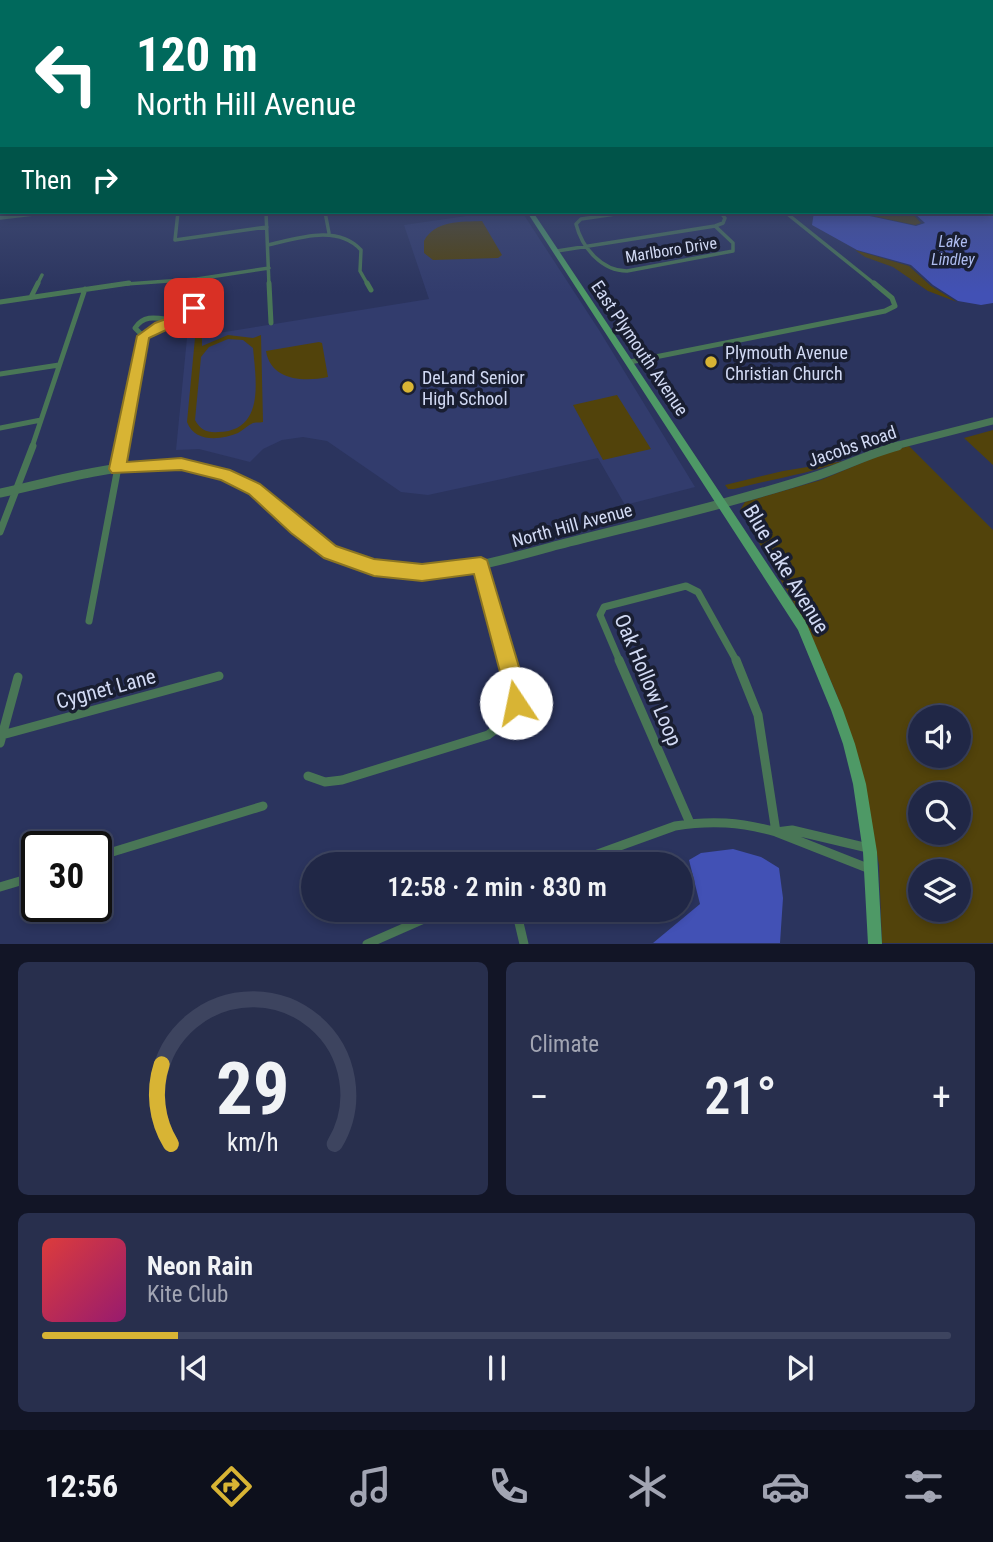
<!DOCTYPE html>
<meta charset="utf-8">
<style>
:root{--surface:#202746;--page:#282f4d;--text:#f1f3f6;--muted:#a2a5b3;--line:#3d445f;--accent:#d8b434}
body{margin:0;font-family:"Roboto Condensed",sans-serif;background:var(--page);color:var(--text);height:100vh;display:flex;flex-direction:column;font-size:26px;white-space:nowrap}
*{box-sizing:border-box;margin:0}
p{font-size:23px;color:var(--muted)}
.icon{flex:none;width:38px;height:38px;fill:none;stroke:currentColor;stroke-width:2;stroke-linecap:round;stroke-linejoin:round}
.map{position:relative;height:944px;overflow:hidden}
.details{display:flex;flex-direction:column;gap:18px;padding:18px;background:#121526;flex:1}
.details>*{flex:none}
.banner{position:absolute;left:0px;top:0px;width:994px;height:214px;box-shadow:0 4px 10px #0003,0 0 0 2px var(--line);background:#00695c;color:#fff;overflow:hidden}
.tools{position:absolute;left:908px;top:705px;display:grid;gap:14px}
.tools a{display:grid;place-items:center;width:63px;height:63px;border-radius:50%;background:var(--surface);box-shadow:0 4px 10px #0003,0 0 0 2px var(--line);font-size:35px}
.speed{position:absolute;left:21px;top:831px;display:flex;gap:14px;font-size:35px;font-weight:700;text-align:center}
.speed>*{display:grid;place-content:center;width:91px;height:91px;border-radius:50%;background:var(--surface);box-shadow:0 4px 10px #0003,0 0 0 2px var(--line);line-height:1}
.speed .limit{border:4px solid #111;border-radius:10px;background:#fff;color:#111}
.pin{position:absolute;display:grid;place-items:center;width:60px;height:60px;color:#fff;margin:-30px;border-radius:14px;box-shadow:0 4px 10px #0006}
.me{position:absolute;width:77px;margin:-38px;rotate:349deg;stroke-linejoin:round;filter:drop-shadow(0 0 5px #0008)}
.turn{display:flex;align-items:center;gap:24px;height:147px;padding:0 21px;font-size:32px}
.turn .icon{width:91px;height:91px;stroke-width:2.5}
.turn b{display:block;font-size:49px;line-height:60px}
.then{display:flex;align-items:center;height:66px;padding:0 21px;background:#0003;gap:14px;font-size:26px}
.big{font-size:52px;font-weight:600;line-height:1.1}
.details .widget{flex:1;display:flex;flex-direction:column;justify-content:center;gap:10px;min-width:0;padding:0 24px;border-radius:10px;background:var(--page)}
.details .dial{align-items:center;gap:0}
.dial svg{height:182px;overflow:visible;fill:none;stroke:var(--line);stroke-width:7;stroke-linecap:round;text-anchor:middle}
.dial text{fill:var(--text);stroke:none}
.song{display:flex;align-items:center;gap:21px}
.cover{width:84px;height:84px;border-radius:10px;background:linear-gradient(135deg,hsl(0 70% 55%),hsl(320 70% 35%))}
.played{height:7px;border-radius:4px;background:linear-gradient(90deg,var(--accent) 15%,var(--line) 15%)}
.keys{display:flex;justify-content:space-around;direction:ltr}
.heat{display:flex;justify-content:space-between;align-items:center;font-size:38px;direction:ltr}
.details .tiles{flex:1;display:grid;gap:18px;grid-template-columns:1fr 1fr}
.widget:last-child{grid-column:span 2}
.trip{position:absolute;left:301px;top:852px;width:392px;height:70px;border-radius:35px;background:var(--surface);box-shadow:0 4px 10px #0003,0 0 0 2px var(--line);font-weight:600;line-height:70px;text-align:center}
.tabs{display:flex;height:112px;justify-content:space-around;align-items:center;background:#0d101c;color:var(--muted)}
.tabs .icon{width:49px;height:49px}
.tabs .selected{color:var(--accent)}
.tabs b{font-size:32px;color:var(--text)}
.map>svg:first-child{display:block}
.built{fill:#323c6d}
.green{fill:#52430b;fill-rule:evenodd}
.water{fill:#4251b5}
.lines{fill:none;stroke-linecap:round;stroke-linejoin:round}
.minor-far3{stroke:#497656;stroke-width:3.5}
.minor-far2{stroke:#497656;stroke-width:5}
.minor-far1{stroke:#497656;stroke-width:7}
.minor{stroke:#497656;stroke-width:9}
.tertiary-far2{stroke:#497656;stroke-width:5}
.tertiary-far1{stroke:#497656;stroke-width:7}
.tertiary{stroke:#497656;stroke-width:9}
.secondary{fill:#4e9966;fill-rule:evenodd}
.route{fill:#d8b434;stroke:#8c7522;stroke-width:2}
.poi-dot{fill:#d8b434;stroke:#191e31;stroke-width:2.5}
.labels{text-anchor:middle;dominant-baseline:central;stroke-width:7;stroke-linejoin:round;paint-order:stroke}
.far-water-label{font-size:16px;font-style:italic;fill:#afbef1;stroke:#191e31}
.far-street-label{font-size:16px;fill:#d2daf4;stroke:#191e31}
.street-label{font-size:18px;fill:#d2daf4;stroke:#191e31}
.poi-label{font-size:18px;fill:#d2daf4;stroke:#191e31;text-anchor:start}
.near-street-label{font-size:21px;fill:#d2daf4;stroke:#191e31}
</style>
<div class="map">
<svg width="993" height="944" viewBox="0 0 993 944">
<rect width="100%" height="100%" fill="#2b345e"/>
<!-- built -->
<path class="built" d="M494,212H522L599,330L695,487L625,505L598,458L428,495L401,492L327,441L303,437L282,440L263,449L250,462L199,449L176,450L187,338L429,299L404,225Z"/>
<!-- green -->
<path class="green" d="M854,212H911L921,223L915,225Z
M482,221L502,255L498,258L433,260L424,253V241C435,220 461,222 482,221Z
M855,250L909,266L931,286L957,302L928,291L893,267L865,257Z
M228,335L253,338L261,335L263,422C259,423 256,422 253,423C248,425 243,430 238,433C221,440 195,443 187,422L195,338L202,337V346ZM228,339L243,340L253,348C256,381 265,431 218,432C208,433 200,430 195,420L201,357L209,347Z
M319,342L322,343L328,377C304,382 271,381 266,351Z
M617,395L651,449L603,460L573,405Z
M993,430V465L964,438Z
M909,446L993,530V943H882L879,865L860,764L836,693L806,624L740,510L745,502L821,480L890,451ZM920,718H959V756H920ZM920,794H959V833H920ZM920,872H959V910H920Z
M844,461C808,474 772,479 734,489H728L725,485L783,471Z"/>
<!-- water -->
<path class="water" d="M814,212H851L916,226L925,223L913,212H976L993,215V303L981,305L958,301L933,285L911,265L857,250L812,225Z
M733,849L761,857L779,868L783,898L780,943H653L700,904L689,860L701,853Z"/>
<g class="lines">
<!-- minor-far3 -->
<path class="minor-far3" d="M178,212L175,240L267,227
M266,212L269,285
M325,212L329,233
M629,212L581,219L576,224C582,248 602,271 627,271L733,251V243L715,226
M785,212L876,285
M0,218L51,212
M268,245C298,238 338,224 361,250L360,271L368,285
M557,251L715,226L723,223L725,218L720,212
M37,285L42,275
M112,285L197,279L269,268
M196,285L197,279"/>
<!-- minor-far2 -->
<path class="minor-far2" d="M269,283L271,323
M367,283L371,290
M31,297L38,283
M0,302L129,283
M143,336L135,328C144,314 157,318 171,320
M630,362L885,311L895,306L892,298L874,283
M0,374L59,365
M0,428L41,420
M32,447L85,289
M122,447L143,336L188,314L192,307L196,283"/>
<!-- minor-far1 -->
<path class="minor-far1" d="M0,532L33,446
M481,565L507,662
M89,621L122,446
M620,662L600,615L604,607L686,586L698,592L737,662"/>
<!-- minor -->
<path class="minor" d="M619,660L690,823
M2,735L219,676
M0,743L18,677
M308,776L325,782L342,780L488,735L509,719L516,693L507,660
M868,848L792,830L776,832L870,869
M96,857L263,806
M570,864L675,826C711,820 741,822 776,832L758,715L736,660
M0,887L37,876
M516,910L524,944
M367,944L440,912"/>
<!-- tertiary-far2 -->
<path class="tertiary-far2" d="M0,215L2,212"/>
<!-- tertiary-far1 -->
<path class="tertiary-far1" d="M891,447L993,421"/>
<!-- tertiary -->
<path class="tertiary" d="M0,493C81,476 176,442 253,488C264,495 275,507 285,516C322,548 346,565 396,571C450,577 506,559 558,545C644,523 733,503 819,475C845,466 871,453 898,446"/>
<!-- secondary -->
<path class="secondary" d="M527,212H533L806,622L843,710L855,744L866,784L877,852L882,944H868L863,852L853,784L843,744L831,710L798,630Z"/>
</g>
<!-- sky -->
<linearGradient id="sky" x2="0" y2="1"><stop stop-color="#181d34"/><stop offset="0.55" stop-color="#445079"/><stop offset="1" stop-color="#445079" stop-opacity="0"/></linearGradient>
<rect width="993" height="293" fill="url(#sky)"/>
<!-- route -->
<path class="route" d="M194,305L200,308L194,317L149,338L127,462L181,458L230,470L260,484L336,546L374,559L422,564L481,557L487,560L525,687L526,703L523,710L516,713L508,710L504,687L474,574L422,581L374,576L324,558L291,533L249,494L221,480L181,470L112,473L109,469L137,336L155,323L185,312Z"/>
<!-- markers -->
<g class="poi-dot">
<circle cx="711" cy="362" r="7"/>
<circle cx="408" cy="387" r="7"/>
</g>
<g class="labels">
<!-- far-water labels -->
<g class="far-water-label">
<text x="953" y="241">Lake<tspan x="953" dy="18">Lindley</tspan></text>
</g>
<!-- far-street labels -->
<g class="far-street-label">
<text transform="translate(671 250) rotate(-9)">Marlboro Drive</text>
</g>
<!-- street labels -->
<g class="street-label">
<text transform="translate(640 348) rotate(56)">East Plymouth Avenue</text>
<text transform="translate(852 446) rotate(-19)">Jacobs Road</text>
<text transform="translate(572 525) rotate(-15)">North Hill Avenue</text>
</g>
<!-- poi labels -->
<g class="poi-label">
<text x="725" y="352">Plymouth Avenue<tspan x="725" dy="21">Christian Church</tspan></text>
<text x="422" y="377">DeLand Senior<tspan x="422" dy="21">High School</tspan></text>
</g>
<!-- near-street labels -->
<g class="near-street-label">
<text transform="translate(786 569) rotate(59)">Blue Lake Avenue</text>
<text transform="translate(648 680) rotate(67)">Oak Hollow Loop</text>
<text transform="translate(106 689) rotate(-15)">Cygnet Lane</text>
</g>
</g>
</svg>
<div class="tools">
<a><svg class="icon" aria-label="sound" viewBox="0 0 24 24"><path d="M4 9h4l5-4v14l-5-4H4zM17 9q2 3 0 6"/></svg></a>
<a><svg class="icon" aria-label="search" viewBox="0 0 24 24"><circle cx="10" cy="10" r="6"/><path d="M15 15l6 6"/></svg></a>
<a><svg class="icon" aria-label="layers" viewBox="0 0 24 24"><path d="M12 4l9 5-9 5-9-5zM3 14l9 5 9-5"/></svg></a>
</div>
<div class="speed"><div class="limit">30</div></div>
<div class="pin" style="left:194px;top:308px;background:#d93025"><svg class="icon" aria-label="arrive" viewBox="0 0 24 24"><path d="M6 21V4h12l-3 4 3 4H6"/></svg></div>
<svg class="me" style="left:516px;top:703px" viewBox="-20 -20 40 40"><circle r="19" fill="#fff"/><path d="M0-13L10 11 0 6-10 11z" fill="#d8b434"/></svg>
<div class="trip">12:58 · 2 min · 830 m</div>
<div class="banner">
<div class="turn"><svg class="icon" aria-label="left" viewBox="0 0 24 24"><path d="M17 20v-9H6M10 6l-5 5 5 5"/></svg><div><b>120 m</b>North Hill Avenue</div></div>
<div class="then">Then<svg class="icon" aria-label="right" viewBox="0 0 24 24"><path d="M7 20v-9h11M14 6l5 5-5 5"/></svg></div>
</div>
</div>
<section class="details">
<div class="tiles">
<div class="widget dial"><svg viewBox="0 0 100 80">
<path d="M14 69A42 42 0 1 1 86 69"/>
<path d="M14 69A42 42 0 0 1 10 34" stroke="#d8b434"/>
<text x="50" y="56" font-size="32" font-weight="700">29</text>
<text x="50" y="72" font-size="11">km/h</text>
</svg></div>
<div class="widget"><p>Climate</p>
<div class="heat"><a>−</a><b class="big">21°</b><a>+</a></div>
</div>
<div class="widget">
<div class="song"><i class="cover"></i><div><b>Neon Rain</b><p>Kite Club</p></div></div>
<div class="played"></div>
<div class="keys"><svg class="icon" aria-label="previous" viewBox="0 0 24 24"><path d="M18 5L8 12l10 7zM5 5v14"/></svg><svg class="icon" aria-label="pause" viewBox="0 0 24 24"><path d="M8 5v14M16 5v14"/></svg><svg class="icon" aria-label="next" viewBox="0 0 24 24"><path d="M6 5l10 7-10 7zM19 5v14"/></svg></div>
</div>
</div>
</section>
<nav class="tabs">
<b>12:56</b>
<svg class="icon selected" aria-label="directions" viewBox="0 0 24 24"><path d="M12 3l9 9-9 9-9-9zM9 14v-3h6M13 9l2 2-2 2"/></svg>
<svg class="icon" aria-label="music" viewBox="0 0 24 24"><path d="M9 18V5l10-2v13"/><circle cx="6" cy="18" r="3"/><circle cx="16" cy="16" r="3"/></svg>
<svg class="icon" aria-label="phone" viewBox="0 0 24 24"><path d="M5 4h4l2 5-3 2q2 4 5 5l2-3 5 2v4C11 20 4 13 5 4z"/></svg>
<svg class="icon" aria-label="climate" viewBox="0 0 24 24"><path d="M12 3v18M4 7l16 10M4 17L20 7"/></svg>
<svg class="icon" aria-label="car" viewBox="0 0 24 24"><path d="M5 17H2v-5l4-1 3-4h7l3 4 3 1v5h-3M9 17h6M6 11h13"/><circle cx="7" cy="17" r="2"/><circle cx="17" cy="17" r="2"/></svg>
<svg class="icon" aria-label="filters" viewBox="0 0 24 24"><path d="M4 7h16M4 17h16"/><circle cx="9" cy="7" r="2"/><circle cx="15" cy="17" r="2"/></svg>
</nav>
